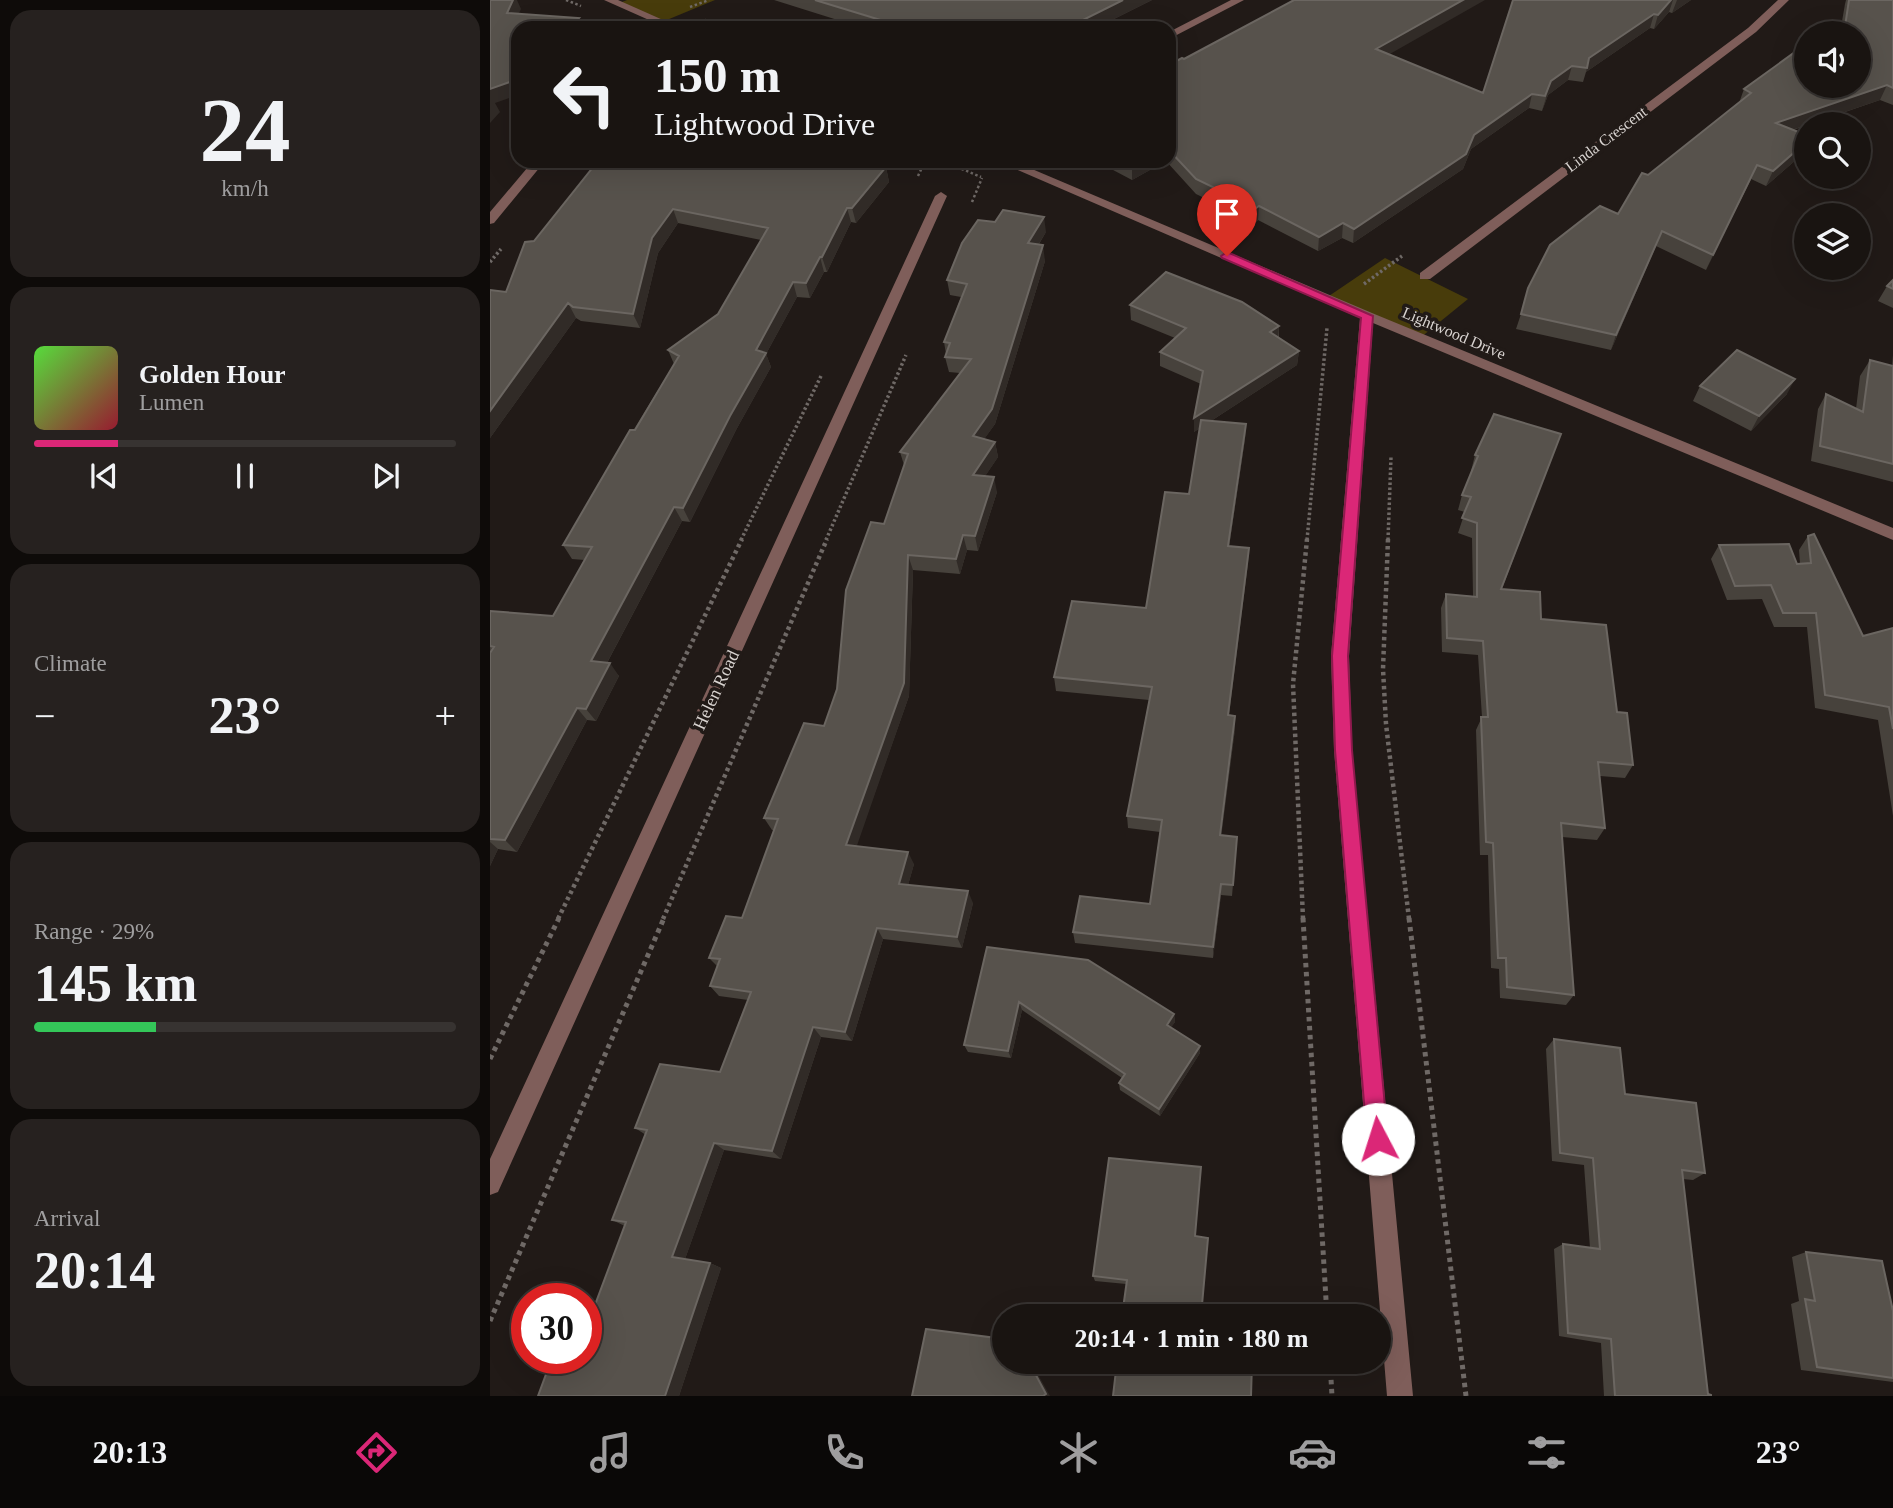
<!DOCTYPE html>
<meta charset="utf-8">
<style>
:root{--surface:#191411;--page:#26211f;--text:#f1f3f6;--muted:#9f9e9f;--line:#373331;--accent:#db2777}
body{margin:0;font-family:"Times New Roman",serif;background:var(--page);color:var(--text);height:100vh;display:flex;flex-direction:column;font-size:26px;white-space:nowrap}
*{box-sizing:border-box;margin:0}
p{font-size:23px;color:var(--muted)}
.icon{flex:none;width:38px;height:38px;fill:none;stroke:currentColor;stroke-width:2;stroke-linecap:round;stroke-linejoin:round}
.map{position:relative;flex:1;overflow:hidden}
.drawer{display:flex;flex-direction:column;gap:10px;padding:10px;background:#0e0b09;width:490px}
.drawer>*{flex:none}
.top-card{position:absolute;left:21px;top:21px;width:665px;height:147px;border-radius:21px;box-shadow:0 7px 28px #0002,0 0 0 2px var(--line);background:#191411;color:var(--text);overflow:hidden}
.controls{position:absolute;left:1304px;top:21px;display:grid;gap:14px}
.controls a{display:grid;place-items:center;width:77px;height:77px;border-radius:50%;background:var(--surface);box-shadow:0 7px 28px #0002,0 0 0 2px var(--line);font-size:35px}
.speed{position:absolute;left:21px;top:1283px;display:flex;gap:14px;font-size:35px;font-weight:700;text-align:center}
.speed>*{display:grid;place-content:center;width:91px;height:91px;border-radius:50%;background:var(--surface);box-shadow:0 7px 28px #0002,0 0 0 2px var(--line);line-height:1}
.speed .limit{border:10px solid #d22;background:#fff;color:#111}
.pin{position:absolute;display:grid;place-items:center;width:60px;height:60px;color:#fff;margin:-72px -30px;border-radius:50% 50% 50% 0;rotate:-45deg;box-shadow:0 0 7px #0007}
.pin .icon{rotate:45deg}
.me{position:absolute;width:77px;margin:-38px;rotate:355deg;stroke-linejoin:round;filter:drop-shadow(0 0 5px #0008)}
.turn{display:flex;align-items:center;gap:24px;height:147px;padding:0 28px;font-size:32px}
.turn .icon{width:91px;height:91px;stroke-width:2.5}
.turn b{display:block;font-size:49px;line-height:60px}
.big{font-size:52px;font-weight:600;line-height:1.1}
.drawer .widget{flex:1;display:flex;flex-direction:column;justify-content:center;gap:10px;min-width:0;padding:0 24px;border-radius:21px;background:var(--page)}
.drawer .dial{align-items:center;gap:0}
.dial b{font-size:91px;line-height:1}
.song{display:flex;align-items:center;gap:21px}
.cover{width:84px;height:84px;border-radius:10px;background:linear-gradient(135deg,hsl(110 70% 55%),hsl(350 70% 35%))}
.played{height:7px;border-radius:4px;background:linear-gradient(90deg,var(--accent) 20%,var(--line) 20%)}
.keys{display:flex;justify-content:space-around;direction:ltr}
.heat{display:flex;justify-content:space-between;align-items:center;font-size:38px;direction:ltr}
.charge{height:10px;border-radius:5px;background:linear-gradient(90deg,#34c759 29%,var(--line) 0)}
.trip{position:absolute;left:502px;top:1304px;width:399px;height:70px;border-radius:35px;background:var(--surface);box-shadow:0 7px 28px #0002,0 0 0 2px var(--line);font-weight:600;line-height:70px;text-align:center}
.dock{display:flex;height:112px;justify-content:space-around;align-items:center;background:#0a0807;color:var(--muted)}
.dock .icon{width:49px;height:49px}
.dock .active{color:var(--accent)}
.dock b{font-size:32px;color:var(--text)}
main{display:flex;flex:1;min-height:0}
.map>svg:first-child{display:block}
.green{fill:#483c0b}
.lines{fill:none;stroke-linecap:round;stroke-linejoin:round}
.path-far3{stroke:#6f6966;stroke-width:2.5;stroke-dasharray:2.5 2.5;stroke-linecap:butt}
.path-far2{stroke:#6f6966;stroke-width:3.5;stroke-dasharray:2.5 2.5;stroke-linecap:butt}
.path-far1{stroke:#6f6966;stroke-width:4.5;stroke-dasharray:3.5 3.5;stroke-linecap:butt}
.path{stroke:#6f6966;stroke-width:5;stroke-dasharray:4.5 4.5;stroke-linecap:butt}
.minor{fill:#7f5e5a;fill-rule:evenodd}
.wall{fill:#47423c}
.shaded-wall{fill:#312b27}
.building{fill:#57524c;stroke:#6b6661;stroke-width:2}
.route{fill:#db2777;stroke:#8e194d;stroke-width:2}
.labels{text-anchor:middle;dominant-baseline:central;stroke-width:7;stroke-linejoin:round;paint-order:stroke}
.far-street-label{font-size:16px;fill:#d8d3d0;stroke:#211a17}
.street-label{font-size:18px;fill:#d8d3d0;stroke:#211a17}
</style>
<main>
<section class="drawer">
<div class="widget dial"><b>24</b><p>km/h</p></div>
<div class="widget">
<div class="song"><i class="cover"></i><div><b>Golden Hour</b><p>Lumen</p></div></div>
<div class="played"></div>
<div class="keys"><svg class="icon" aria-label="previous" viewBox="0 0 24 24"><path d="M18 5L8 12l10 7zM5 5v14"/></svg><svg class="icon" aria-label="pause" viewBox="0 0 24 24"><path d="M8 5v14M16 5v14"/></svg><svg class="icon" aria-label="next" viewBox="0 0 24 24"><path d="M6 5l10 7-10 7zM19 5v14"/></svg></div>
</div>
<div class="widget"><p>Climate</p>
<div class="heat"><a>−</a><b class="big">23°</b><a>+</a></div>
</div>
<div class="widget"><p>Range · 29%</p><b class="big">145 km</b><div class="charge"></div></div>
<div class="widget"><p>Arrival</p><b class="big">20:14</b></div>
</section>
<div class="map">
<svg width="1403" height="1396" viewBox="0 0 1403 1396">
<rect width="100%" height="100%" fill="#211a17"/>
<!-- green -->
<path class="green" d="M137,0H225L172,22L127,4Z
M895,258L978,299L930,338L836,298Z"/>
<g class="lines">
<!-- path-far3 -->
<path class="path-far3" d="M76,0L91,6
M200,7L219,0
M215,20L235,28
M453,161L491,177
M428,176L435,161
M482,202L492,178"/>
<!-- path-far2 -->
<path class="path-far2" d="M0,262L11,249
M874,284L912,256
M251,540L331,376
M336,540L416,355
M817,540L837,328
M898,540L901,457"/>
<!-- path-far1 -->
<path class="path-far1" d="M898,539L893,669L896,724L919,919
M68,919L252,539
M173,919L337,539
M813,919L803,684L817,539"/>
<!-- path -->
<path class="path" d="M813,918L837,1316
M919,918L976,1396
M0,1059L69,918
M0,1321L174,918
M840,1362L842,1396"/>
<!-- minor -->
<path class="minor" d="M114,0H128L191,28H177Z
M741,0H754L679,39V32Z
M1288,0H1299L1266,32L940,279H930V273L1258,28Z
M43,161H55L4,223L0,224V212Z
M507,161H523L882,313L1403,528V540L883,323L859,656L862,750L923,1396H897L844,750L841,656L870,318Z
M451,192L457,196L8,1192L0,1195V1159L445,196Z"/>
</g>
<!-- wall -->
<path class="wall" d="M284,0H662L606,28H373Z
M1023,0H1201L1182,13L1179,12L1164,29L1160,28L1096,72L1093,82L1078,80L1058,95L1052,111L1039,108L981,149L973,169L863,243L852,238L828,251L768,220L765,223L706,194L676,161H679V65L694,59L899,55L993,93Z
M1356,0H1403V105L1390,100L1303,130L1315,152L1276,186L1261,179L1216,270L1166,246L1121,350L1026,329L1031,314L1128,214L1158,175L1249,103L1254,89L1316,86L1368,33H1350L1355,4Z
M108,161L396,167L399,182L366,223L361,222L337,272H334L320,298L307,297L276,354L281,367L246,430L200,522L192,521L117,663L129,676L106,721L97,720L27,852L8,849L0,866V611L63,616L95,560L82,559L73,545L184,364L178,350L228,314L271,240L188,223L168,253L150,328L91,321L86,318L0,438V290L16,292L44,241Z
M606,161H676L642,180Z
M556,232L549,244L555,261L505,424L494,439L505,442L508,457L495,476L507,492L488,551L477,550L470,574L423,570L419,696L366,846L424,864L418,885L483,903L472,948L393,939L362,1041L331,1037L291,1159L234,1150L195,1259L220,1263L231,1268L189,1396H48L96,1358L135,1226L122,1220L156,1135L145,1128L230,1072L258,1000L229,996L220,986L227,966L219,958L252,918L284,830H282L274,818L334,726L347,689L394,524L414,465L410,452L470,373L459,372L455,357L456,354L454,342L471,297L460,295L457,280Z
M1403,280V308L1388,301L1397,286Z
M640,305L789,326V338L809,351L807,365L721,421L756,424L755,439L739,547L759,548L758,563L739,715L745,716V729L731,836L747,837L742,896L731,895L723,958L585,943L583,932L660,904L670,832L638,828L637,816L659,700L566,691L564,677L656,608L699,494L710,428L704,432V418L711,384L670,366V352L685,338L641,320Z
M1403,355V482L1321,461L1328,409L1336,394L1366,409L1370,376L1380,360L1402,366Z
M1210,386L1297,394L1261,431L1203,401Z
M1065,449L1012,589L1051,619L1127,712L1143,765L1135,778L1110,776L1115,828L1107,840L1072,837L1084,995L1076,1005L1010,998L1009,969L1001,968L998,855H990L986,730L992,717L988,655L952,652L951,608L956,594L983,596L982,538L968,533L975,512L968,510L972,495L982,471H981L985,455Z
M1318,536L1373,636L1403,628V816L1388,720L1325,708L1317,627H1284L1272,599L1237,600L1221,559L1229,545L1310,564L1309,550Z
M497,947L684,1014L685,1022L681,1027L710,1046V1053L670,1116L630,1090L629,1083L632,1078L532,1010L521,1058L478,1052L474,1045Z
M1064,1039L1135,1094L1215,1173L1203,1180L1193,1179L1218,1394L1221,1396H1114L1111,1343L1069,1336L1064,1249L1073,1244L1100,1248L1094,1165L1062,1161L1056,1049Z
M711,1167L636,1284L605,1281L603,1276Z
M1316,1252L1403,1311V1382L1311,1370L1301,1304L1309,1301L1302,1257Z"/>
<!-- shaded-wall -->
<path class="shaded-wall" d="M23,0H27L31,9L23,26L17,13Z
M633,0H662L606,28H577Z
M973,0H995L884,63L886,49Z
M1181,0H1183L1179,12L1164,29L1168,15Z
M1187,0H1201L1182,13Z
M1164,14L1160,28L1096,72L1099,58Z
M89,18L93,28H79Z
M1082,66L1078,80L1058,95L1052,111L1061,81Z
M28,79V95L5,103L10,112L0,123V89Z
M1397,85L1390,100L1319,124H1316V125L1279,138L1286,123Z
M1042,94L1039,108L981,149L973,169L863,243L864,229L984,135Z
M1316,142L1315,152L1276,186L1283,171Z
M650,161H676L642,180V166Z
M1267,165L1261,179L1216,270L1223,255Z
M396,167L399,182L366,223L362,208Z
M769,206L768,220L765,223L766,208Z
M357,208L361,222L337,272L332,257Z
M183,209L188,223L168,253L150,328L143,314L162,238Z
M554,217L556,232L540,258L538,243Z
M853,223L852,238L828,251L829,237Z
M1172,231L1166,246L1121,350L1126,335Z
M553,245L555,261L505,424L486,451L483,436Z
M330,257L334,272L320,298L316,283Z
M303,282L307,297L276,354L281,367L246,430L200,522L193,508L266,350Z
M78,303L86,318L0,438V411Z
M789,326L788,340L780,332Z
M809,351L807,365L704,432V418Z
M1305,379L1297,394L1261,431L1269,416Z
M756,424L755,439L737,561L738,546Z
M505,442L508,457L486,490L483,475Z
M504,477L507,492L488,551L485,536Z
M184,507L192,521L111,674L101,661Z
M473,535L477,550L470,574L466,559Z
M759,548L758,563L737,729L738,715Z
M418,555L423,570L419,696L363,857L356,845Z
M120,663L129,676L106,721L96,709Z
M87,708L97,720L27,852L15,840Z
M745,716V729L730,847V835Z
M0,842L8,849L0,866Z
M418,852L424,864L415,896L409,884Z
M731,884V895L723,958V947Z
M478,891L483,903L472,948L467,937Z
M387,928L393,939L362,1041L355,1032Z
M529,1002L532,1010L521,1058L518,1051Z
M684,1014L685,1022L678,1032L677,1025Z
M323,1027L331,1037L291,1159L282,1151Z
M710,1046V1053L670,1116L669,1109Z
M224,1143L234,1150L194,1262L182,1257Z
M220,1263L231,1268L189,1396H175Z
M539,1362H541L560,1396H553Z"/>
<!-- building -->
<path class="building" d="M0,0H23L17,13L89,18L79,28H28V79L0,89Z
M325,0H633L577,28H407V25Z
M804,0H973L886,49L993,93L1023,0H1181L1168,15L1164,14L1099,58L1097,68L1082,66L1061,81L1055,96L1042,94L984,135L976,154L864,229L853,223L829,237L769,206L766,208L706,179L679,150V65L692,58L694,59Z
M1359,0H1403V88L1397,85L1286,123L1316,135V142L1283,171L1267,165L1223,255L1172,231L1126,335L1031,314L1038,288L1060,245L1110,206L1128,214L1152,173L1158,175L1261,93L1254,89L1316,44V86H1368V33H1354Z
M108,161H361L396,167L362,208H357L332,257H330L316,283L303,282L266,350L276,353L240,416L193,508L184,507L101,661L120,663L96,709L87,708L15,840L0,839V653L4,647L0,646V611L63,616L102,547L73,545L140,430H145L189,356L178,350L228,314L278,228L183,209L162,238L143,314L83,307L78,303L0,411V290L16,292L35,242L44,241Z
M633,161H650L642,166Z
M513,210L554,217L538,243L553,245L502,409L483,436L505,442L483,475L504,477L485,536L473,535L466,559L418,555L414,683L356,845L418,852L409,884L478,891L467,937L387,928L355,1032L323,1027L282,1151L224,1143L182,1257L220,1263L175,1396H48L62,1358H96V1329L136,1222L122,1220L157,1130L145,1128L170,1064L230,1072L261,992L220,986L230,959L219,958L236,916L252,918L288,819L274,818L314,723L334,726L347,689L356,590L381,522L394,524L418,454L410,452L481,359L455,357L460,343L454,342L477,284L457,280L472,243L488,220L505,222Z
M676,272L752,302L789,326L780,332L809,351L704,418L713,371L670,352L696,328L640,305Z
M1403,280V289L1397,286Z
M1247,350L1305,379L1269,416L1210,386Z
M1380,360L1403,366V464L1330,446L1336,394L1373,412Z
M1004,414L1071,434L1011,589L1050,592L1051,619L1116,625L1127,712L1137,713L1143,765L1108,762L1115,828L1071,823L1084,995L1017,987L1016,958H1008L1003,843L996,842L991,717H998L993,641L957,638L956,594L987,597V523L972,518L981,497L972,495L988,456L985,455Z
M711,420L756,424L738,546L759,548L738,715L745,716L730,835L747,837L743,885L731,884L723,947L583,932L590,896L660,904L672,820L637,816L662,687L564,677L582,601L656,608L675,492L699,494Z
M1324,534L1373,636L1403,628V729L1399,707L1335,695L1326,613H1293L1281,585L1245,586L1229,545L1299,544L1307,564L1321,563L1318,536Z
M497,947L598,960L684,1014L677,1025L710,1046L669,1109L629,1083L635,1074L529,1002L518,1051L474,1045Z
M1064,1039L1130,1048L1135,1094L1206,1103L1215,1173L1192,1170L1218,1394L1221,1395V1396H1125L1121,1339L1078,1333L1073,1244L1110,1249L1103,1158L1070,1153Z
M619,1158L711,1167L705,1236L718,1238L711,1316H632L637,1280L603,1276Z
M1316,1252L1392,1261L1403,1311V1378L1327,1367L1315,1299L1325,1301Z
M436,1329L514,1339V1362H539L556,1394L553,1396H422Z
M627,1362H762L761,1396H623Z"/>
<!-- route -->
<path class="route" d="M737,252L883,316L858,656L862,750L898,1139L895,1146L888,1149L880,1146L877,1139L845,750L842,656L871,318L732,258L731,256Z"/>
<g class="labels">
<!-- far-street labels -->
<g class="far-street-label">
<text transform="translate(1116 139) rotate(-37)">Linda Crescent</text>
<text transform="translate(964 333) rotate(23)">Lightwood Drive</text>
</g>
<!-- street labels -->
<g class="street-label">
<text transform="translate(226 690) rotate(-65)">Helen Road</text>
</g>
</g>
</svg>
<div class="controls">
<a><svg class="icon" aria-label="sound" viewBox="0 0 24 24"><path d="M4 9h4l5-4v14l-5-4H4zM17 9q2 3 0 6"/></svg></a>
<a><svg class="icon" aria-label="search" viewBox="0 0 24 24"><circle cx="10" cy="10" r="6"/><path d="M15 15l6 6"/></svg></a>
<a><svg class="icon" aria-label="layers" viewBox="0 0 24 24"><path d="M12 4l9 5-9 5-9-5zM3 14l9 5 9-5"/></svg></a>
</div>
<div class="speed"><div class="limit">30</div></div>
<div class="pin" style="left:737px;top:256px;background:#d93025"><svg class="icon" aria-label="arrive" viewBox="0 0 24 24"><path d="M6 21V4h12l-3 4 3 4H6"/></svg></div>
<svg class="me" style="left:888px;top:1139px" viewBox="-20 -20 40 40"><circle r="19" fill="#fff"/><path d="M0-13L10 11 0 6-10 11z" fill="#db2777"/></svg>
<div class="trip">20:14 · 1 min · 180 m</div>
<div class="top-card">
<div class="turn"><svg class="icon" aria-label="left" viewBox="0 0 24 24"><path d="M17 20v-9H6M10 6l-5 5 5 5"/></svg><div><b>150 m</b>Lightwood Drive</div></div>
</div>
</div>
</main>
<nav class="dock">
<b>20:13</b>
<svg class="icon active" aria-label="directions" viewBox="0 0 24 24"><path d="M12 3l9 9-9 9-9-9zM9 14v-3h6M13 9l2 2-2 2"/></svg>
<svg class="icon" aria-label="music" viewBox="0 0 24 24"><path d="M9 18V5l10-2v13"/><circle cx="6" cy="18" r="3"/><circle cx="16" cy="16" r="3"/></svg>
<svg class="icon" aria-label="phone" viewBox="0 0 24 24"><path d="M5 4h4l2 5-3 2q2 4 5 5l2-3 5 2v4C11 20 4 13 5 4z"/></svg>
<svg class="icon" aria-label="climate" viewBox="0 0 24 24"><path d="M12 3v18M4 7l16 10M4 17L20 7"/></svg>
<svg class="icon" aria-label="car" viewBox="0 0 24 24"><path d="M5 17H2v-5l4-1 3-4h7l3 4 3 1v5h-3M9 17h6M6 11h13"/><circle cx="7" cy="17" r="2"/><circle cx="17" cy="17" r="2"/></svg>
<svg class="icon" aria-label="filters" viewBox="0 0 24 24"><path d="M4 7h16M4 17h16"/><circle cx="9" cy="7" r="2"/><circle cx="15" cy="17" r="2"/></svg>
<b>23°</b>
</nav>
